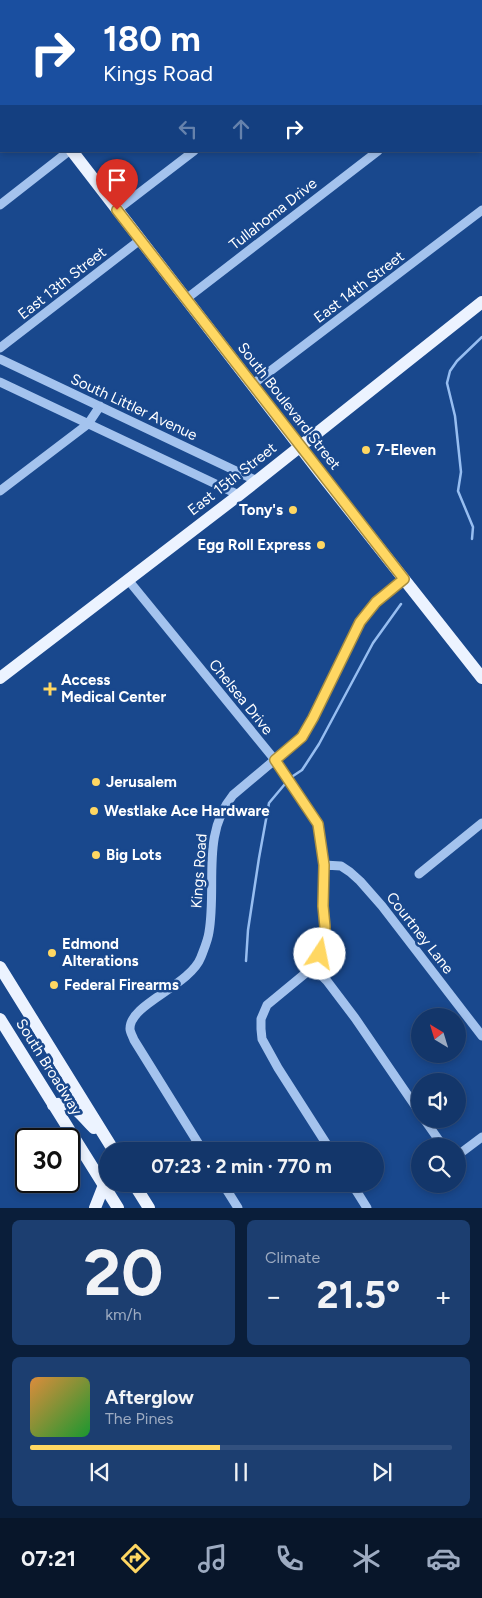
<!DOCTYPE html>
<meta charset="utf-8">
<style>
:root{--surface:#13366a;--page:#1c3e70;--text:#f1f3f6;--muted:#9dabc1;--line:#32507e;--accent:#ffd762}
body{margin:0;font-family:Figtree,sans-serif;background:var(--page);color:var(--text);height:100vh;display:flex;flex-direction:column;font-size:19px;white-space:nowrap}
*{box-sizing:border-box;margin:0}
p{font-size:16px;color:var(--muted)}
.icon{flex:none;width:28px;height:28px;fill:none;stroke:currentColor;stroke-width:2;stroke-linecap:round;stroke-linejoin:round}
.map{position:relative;height:1208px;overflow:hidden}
.panel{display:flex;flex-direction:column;gap:12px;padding:12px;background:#0a1e3a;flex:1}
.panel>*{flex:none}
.hud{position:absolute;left:0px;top:0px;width:482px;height:152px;box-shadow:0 2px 8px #0003,0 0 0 1px var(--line);background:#1a4fa0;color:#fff;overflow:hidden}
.needle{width:32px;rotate:322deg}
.tools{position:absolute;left:411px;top:1008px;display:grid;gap:10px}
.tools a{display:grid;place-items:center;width:55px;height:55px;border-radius:50%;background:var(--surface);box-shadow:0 2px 8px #0003,0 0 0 1px var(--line);font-size:25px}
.speed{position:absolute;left:15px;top:1128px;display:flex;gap:10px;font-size:25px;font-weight:700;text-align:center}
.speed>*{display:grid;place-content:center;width:65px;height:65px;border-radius:50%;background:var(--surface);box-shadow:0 2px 8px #0003,0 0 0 1px var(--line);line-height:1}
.speed .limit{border:2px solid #111;border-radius:8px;background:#fff;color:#111}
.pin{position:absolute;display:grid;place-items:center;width:42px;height:42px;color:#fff;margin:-51px -21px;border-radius:50% 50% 50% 0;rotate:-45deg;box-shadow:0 0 5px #0007}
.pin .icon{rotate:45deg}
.me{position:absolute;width:55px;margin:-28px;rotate:11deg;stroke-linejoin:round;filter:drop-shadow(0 0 4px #0008)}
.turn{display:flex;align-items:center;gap:18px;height:105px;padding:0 20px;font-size:22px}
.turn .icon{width:65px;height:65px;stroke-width:2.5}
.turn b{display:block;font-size:35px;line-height:42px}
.lanes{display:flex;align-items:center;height:48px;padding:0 20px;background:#0003;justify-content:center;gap:25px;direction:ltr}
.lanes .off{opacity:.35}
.big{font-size:38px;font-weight:700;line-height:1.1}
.panel .widget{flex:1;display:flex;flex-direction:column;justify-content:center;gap:8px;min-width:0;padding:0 18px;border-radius:8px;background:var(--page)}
.panel .dial{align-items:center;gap:0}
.dial b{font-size:65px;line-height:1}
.song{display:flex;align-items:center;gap:15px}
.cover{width:60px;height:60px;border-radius:8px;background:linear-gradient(135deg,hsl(30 70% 55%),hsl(130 70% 35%))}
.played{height:5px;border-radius:2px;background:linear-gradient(90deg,var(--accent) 45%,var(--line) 45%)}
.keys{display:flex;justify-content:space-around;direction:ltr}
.heat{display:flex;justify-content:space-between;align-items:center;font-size:28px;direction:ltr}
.panel .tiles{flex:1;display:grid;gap:12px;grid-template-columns:1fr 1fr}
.widget:last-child{grid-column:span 2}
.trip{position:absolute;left:99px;top:1142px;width:285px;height:50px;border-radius:25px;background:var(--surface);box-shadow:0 2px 8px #0003,0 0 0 1px var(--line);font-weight:700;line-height:50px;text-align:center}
.tabs{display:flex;height:80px;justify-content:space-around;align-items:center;background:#08162a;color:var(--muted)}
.tabs .icon{width:35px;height:35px}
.tabs .current{color:var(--accent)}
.tabs b{font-size:22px;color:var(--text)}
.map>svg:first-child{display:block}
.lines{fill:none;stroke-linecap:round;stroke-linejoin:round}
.stream{stroke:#97bef1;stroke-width:2.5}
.minor{stroke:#a4c3ee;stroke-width:9}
.major{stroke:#ecf3ff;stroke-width:12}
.route-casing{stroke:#a68c40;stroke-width:12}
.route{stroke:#ffd762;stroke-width:9}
.poi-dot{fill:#ffd762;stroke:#19488d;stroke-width:2}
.labels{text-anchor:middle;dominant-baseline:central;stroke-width:5;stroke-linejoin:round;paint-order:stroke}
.street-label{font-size:15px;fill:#fff;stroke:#19488d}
.poi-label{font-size:15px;font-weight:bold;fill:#fff;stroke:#19488d;text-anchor:start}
</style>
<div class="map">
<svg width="482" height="1208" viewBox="0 0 482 1208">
<rect width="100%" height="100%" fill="#19488d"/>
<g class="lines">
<!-- stream -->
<path class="stream" d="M472,539L473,527L458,491L461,472L455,416L447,383L450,371L457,361L482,337
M246,961L248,930L259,858L269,803L290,778L302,770L306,764L319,744L373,643L401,604"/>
<!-- minor -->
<path class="minor" d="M408,0L411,1
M16,1L18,0
M200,1L202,0
M388,1L390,0
M0,11L1,10
M481,38L482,39
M481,71L482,70
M0,205L69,151
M117,210L194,151
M186,299L378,151
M0,348L140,240
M0,359L257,481
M0,382L239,495
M252,385L482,210
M0,491L88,424L100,406
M129,581L275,760L318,824L324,865V942L320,954L313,967L267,1005L261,1019V1029L262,1039L278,1068L331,1151
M324,865L341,866L350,872L360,881L382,906L482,1036
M419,874L482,823
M313,967L327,981L355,1018L420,1113
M424,1119L443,1146
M203,1151L134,1040C133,1037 130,1032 130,1029C129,1004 190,986 201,957C204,949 208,940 209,932C217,885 201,834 233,795L302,737L313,718L360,622L376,602L404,579
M458,1155L482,1137
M223,1184L238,1208
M352,1184L367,1208"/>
<!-- major -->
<path class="major" d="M0,57L1,59
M72,151L321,474L482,678
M0,678L239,495L482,302
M0,967L114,1151
M0,1019L118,1208
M53,1105C73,1099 81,1116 94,1128
M134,1184L149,1208
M95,1208L104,1185"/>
</g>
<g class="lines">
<!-- route casing -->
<g class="route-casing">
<path id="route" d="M117,210L404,579L376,602L360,622L313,718L302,737L275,760L318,824L324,865L323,906L325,927L324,942L320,954"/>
</g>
<!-- route -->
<use href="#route" class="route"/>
</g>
<!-- markers -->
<g class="poi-dot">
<circle cx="366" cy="450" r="5"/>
<circle cx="293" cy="510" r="5"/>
<circle cx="321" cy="545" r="5"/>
<path d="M47.5 681.5h5v5h5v5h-5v5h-5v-5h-5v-5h5z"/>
<circle cx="96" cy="782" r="5"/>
<circle cx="94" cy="811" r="5"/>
<circle cx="96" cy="855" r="5"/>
<circle cx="52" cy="953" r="5"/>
<circle cx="54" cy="985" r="5"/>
</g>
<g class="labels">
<!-- street labels -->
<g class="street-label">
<text transform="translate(273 214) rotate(-38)">Tullahoma Drive</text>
<text transform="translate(62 283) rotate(-38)">East 13th Street</text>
<text transform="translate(359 287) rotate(-37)">East 14th Street</text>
<text transform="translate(289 406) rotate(52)">South Boulevard Street</text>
<text transform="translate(134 407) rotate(25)">South Littler Avenue</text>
<text transform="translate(232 479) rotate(-38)">East 15th Street</text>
<text transform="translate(241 697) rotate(51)">Chelsea Drive</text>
<text transform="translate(199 871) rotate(-86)">Kings Road</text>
<text transform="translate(420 933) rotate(52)">Courtney Lane</text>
<text transform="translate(49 1067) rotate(58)">South Broadway</text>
</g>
<!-- poi labels -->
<g class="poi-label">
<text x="376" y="450">7-Eleven</text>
<text x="283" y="510" text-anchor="end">Tony's</text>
<text x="311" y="545" text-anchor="end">Egg Roll Express</text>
<text x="61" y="680">Access<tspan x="61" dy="17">Medical Center</tspan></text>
<text x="106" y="782">Jerusalem</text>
<text x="104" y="811">Westlake Ace Hardware</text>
<text x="106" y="855">Big Lots</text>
<text x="62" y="944">Edmond<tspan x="62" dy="17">Alterations</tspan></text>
<text x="64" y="985">Federal Firearms</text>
</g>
</g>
</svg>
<div class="tools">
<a><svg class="needle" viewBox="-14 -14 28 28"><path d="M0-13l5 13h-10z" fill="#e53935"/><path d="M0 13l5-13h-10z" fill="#9dabc1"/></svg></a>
<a><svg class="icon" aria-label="sound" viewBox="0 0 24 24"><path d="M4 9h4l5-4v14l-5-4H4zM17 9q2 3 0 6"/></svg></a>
<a><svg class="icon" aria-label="search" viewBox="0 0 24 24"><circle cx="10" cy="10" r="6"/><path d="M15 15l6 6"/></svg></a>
</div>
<div class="speed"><div class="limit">30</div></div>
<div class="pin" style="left:117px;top:210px;background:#d93025"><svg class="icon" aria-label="arrive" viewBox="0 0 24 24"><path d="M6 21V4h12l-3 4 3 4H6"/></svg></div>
<svg class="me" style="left:320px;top:954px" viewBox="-20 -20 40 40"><circle r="19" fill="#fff"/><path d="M0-13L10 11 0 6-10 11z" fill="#ffd762"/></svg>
<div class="trip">07:23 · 2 min · 770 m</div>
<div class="hud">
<div class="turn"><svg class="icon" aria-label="right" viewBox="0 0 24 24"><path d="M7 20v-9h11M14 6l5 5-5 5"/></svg><div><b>180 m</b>Kings Road</div></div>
<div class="lanes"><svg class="icon off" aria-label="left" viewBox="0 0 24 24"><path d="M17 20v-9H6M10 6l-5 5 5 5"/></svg><svg class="icon off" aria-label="ahead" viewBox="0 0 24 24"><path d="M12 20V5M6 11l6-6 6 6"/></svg><svg class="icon" aria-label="right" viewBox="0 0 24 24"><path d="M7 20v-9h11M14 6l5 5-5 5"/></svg></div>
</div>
</div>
<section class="panel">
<div class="tiles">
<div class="widget dial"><b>20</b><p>km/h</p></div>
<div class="widget"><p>Climate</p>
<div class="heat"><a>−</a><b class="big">21.5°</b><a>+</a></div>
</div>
<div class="widget">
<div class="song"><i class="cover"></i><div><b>Afterglow</b><p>The Pines</p></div></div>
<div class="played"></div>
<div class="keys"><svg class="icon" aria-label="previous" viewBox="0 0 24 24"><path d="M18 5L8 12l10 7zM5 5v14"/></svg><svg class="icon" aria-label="pause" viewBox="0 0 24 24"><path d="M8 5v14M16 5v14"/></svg><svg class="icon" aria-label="next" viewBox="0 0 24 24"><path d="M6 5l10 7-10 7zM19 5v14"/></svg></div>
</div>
</div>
</section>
<nav class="tabs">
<b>07:21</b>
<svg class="icon current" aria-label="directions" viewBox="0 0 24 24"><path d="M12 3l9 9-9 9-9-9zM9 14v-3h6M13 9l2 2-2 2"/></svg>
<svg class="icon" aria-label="music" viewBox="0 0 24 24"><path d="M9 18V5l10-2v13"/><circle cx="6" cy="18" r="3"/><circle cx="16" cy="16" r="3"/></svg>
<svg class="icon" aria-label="phone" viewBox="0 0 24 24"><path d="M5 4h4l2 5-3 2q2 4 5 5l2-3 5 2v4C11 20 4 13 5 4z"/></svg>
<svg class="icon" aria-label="climate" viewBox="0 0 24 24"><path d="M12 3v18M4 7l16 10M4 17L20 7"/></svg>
<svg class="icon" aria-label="car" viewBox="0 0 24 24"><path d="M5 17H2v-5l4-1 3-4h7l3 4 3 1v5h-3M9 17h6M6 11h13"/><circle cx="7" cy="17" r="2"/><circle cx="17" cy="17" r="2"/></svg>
</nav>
